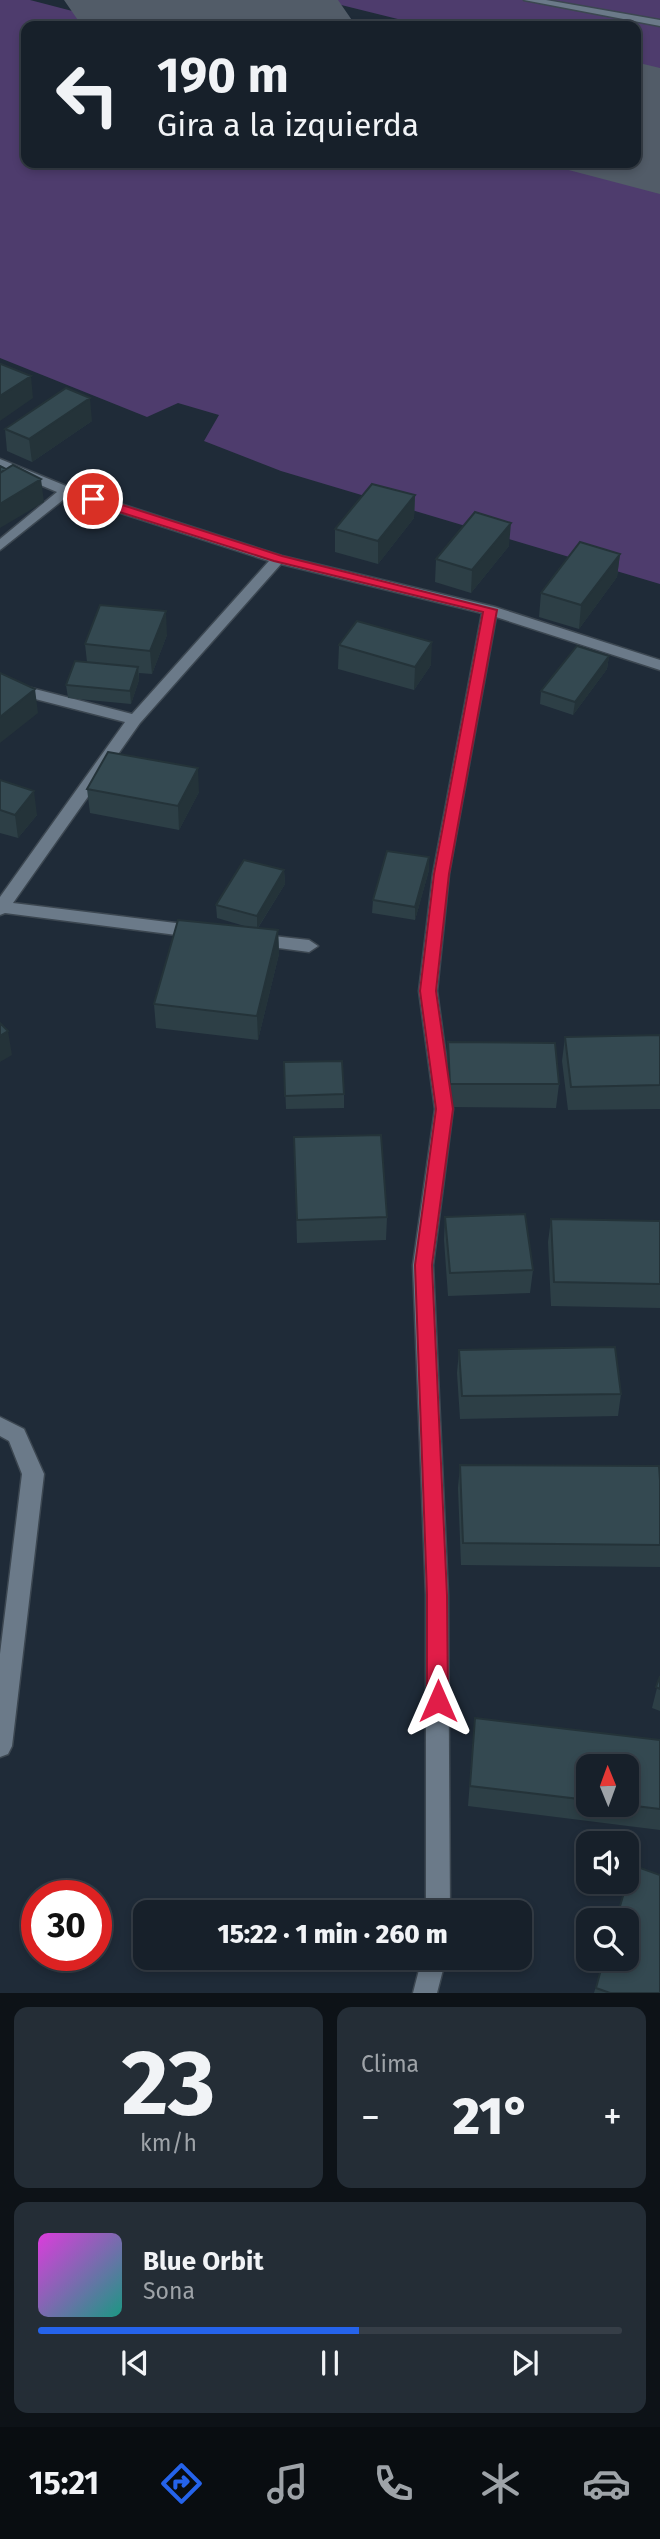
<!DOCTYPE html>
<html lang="es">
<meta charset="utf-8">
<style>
:root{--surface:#17202a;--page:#242d36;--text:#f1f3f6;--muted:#9ea3a8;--line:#363e47;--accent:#2563eb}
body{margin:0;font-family:"Fira Sans",sans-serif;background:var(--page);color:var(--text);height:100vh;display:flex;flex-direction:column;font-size:26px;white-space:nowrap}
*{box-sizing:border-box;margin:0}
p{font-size:23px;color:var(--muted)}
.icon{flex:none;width:38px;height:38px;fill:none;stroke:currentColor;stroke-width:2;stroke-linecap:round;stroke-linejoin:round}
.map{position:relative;height:1993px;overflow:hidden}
.details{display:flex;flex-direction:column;gap:14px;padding:14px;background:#0d1217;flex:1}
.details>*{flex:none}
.guide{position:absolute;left:21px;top:21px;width:620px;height:147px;border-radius:14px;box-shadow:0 4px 10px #0003,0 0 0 2px var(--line);background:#17202a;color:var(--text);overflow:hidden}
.needle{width:46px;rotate:359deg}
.buttons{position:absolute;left:576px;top:1754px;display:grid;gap:14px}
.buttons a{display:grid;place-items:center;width:63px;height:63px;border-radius:14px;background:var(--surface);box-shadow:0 4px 10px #0003,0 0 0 2px var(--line);font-size:35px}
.speed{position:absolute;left:21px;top:1880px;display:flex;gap:14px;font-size:35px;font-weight:700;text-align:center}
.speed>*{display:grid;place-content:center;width:91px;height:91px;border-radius:50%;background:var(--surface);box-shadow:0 4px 10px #0003,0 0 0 2px var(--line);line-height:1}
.speed .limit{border:10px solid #d22;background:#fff;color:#111}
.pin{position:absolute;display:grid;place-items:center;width:60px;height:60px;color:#fff;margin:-30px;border:4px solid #fff;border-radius:50%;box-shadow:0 2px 7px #0007}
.me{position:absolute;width:77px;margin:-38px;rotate:0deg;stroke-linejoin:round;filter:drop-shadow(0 0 5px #0008)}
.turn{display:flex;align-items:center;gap:24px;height:147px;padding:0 21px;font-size:32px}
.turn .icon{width:91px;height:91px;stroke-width:2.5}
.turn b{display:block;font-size:49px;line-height:60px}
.big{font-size:52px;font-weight:800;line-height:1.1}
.details .tile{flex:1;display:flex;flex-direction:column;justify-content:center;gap:10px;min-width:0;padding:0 24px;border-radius:14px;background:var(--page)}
.details .dial{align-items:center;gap:0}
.dial b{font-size:91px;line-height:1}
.song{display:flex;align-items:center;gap:21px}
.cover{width:84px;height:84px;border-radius:10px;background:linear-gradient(135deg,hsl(300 70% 55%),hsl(170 70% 35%))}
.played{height:7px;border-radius:4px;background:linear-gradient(90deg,var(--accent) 55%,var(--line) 55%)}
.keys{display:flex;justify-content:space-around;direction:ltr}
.heat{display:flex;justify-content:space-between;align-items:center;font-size:38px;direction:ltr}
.details .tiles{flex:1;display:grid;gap:14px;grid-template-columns:1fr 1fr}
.tile:last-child{grid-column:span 2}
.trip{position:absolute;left:133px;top:1900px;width:399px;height:70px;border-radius:14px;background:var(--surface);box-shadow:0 4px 10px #0003,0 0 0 2px var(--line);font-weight:800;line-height:70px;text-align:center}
.tab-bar{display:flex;height:112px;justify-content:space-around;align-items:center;background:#090d11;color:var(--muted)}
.tab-bar .icon{width:49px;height:49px}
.tab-bar .active{color:var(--accent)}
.tab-bar b{font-size:32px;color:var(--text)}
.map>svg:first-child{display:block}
.green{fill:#4e3c6d}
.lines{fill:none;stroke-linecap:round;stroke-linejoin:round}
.runway{fill:#525c68;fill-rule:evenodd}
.minor-casing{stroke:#3c4751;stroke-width:3}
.minor{fill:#6b7a89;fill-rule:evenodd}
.wall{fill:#2d3f46;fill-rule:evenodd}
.shaded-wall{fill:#243339}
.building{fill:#344951;stroke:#243339;stroke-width:2}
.route{fill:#e11d48;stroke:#92132f;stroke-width:2}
</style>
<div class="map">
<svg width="660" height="1993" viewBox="0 0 660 1993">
<rect width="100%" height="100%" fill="#1f2b38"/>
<!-- green -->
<path class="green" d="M0,0H30L130,26H26V163H635V159L660,166V584L281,471L204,441L219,415L178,403L147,417L0,358Z
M321,0H660V85L635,79V26H426Z"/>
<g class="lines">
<!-- runway -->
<path class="runway" d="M64,0H338L356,26H82Z
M635,62L660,68V194L561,168L557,163H635Z"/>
<!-- minor casing -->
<g class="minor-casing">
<path id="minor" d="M524,0H546L660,20V26Z
M0,459L71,488L282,556L495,607L660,660V670L496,617L449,874L437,991L453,1109L433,1265L448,1595L450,1913H426V1595L413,1265L435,1109L419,991L433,874L482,613L281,564L140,723L13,903L200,926L209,932L206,936L200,938L5,913L0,915V897L125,722L0,690V680L132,714L269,561L68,496L0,550V539L57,492L0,468Z
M255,934L309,940L318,946L309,952L249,944L246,940L249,936Z
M0,1417L24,1429L44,1474L12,1746L8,1754L0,1757V1654L22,1474L9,1441L0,1436Z
M422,1958H446L437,1993H413Z"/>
</g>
<!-- minor -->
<use href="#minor" class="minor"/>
</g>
<!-- wall -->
<path class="wall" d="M92,421L32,462L7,451L5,429Z
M415,495L414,518L378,564L335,552V529Z
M509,546L471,593L435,582L436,559Z
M620,554L617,577L579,629L539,617L541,593Z
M167,635L152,674L139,673V680L131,704L68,698L66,685L87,662L85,644Z
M339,645L431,665L414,690L338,669Z
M609,656L607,669L573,715L540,704L541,691Z
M0,780L37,815L18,838L0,833Z
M87,789L199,792L179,830L90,813Z
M429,857V870L415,920L372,913L373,900Z
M284,870L285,884L258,928L278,930L279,954L258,1040L156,1028L154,1004L248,927L217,918L216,905Z
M660,1035V1109L568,1110L562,1061L565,1037Z
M448,1042L559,1084L556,1108L449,1107L447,1066Z
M284,1062L344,1094V1108L286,1109Z
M294,1137L387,1217L386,1240L297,1243Z
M445,1217L533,1270L530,1293L448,1296L444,1240Z
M551,1219L660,1221V1308L551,1306L548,1242Z
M459,1350L621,1394L618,1416L460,1419L457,1373Z
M460,1465L660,1480V1567L461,1565L458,1488Z
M660,1676V1711L652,1708Z
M475,1718L660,1740V1830L468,1806ZM588,1766L626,1804H588Z
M604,1958L660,1993H594Z"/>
<!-- shaded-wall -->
<path class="shaded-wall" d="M31,376L33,398L0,421V396Z
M90,398L92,421L32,462L29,439Z
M41,479L44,502L0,528V504Z
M415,495L414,518L378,564V541Z
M511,523L509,546L471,593L472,570Z
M620,554L617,577L579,629L581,605Z
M166,611L167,635L152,674L150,651Z
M432,642L431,665L414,690L415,667Z
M609,656L607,669L573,715L575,702Z
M138,667L139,680L131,704L130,691Z
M35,689L38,713L0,743V717Z
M198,768L199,792L179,830L178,806Z
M34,791L37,815L18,838L15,815Z
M429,857V870L415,920V907Z
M284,870L285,884L257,929V916Z
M278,930L279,954L258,1040L257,1016Z
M8,1031L12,1055L0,1062V1036Z"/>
<!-- building -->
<path class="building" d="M0,364H1L31,376L0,396Z
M66,388L90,398L29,439L5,429Z
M13,465L41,479L0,504V473Z
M0,466L6,469L0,473Z
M372,484L415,495L378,541L335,529Z
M475,512L511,523L472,570L436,559Z
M580,542L620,554L581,605L541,593Z
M100,605L166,611L150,651L85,644Z
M357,621L432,642L415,667L339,645Z
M577,646L609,656L575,702L541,691Z
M75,661L138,667L130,691L66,685Z
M0,673L35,689L0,717Z
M108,752L198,768L178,806L87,789Z
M0,780L34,791L15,815L0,810Z
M387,851L429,857L415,907L373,900Z
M244,860L284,870L257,916L216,905Z
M178,920L278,930L257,1016L154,1004Z
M0,1023L8,1031L0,1036Z
M660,1035V1085L571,1087L565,1037Z
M448,1042L555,1043L559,1084H450Z
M342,1061L344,1094L285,1096L284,1062Z
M381,1135L387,1217L297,1220L294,1137Z
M525,1214L533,1270L450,1273L445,1217Z
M551,1219L660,1221V1284L554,1282Z
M615,1347L621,1394L462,1396L459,1350Z
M460,1465L659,1466L660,1480V1545L463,1543Z
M660,1676V1689L656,1687Z
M475,1718L660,1740V1809L619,1804H626V1766H588V1800L470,1786Z
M632,1865L660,1875V1993H610L596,1988L604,1958H626V1920H616Z"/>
<!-- route -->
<path class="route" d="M88,497H97L282,556L497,610L449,874L436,991L453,1109L432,1265L447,1595L448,1701L445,1708L438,1711L430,1708L427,1701V1595L415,1265L436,1109L420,991L434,874L483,612L274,561L88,502Z"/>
</svg>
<div class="buttons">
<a><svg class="needle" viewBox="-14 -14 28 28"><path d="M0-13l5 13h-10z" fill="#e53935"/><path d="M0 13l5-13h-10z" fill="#9ea3a8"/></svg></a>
<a><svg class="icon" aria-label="sound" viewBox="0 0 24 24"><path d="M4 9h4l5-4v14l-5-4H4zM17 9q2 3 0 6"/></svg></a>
<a><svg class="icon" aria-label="search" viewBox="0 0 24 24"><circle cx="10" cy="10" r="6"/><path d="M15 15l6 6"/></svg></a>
</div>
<div class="speed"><div class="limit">30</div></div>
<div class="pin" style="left:93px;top:499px;background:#d93025"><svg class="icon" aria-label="arrive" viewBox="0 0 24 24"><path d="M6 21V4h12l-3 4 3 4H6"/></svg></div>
<svg class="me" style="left:438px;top:1701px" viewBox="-20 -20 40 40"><path d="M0-17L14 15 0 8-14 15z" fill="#e11d48" stroke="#fff" stroke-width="4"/></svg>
<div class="trip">15:22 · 1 min · 260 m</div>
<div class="guide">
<div class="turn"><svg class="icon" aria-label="left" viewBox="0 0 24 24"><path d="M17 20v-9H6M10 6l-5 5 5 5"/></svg><div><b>190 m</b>Gira a la izquierda</div></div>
</div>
</div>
<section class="details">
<div class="tiles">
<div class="tile dial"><b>23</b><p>km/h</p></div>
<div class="tile"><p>Clima</p>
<div class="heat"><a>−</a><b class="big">21°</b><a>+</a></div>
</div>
<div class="tile">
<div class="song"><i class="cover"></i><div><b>Blue Orbit</b><p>Sona</p></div></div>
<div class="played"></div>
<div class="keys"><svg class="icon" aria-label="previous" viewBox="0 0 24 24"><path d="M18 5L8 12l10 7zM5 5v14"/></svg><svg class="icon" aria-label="pause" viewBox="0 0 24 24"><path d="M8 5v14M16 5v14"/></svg><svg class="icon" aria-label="next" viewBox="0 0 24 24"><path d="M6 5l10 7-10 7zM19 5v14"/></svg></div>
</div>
</div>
</section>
<nav class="tab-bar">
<b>15:21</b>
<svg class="icon active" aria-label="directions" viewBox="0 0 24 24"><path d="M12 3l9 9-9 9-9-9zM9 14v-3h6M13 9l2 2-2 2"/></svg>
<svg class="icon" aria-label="music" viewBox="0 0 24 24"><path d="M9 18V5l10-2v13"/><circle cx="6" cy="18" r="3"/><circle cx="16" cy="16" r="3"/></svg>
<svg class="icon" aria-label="phone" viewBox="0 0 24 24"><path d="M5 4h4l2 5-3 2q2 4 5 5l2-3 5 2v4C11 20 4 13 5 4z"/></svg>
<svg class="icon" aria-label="climate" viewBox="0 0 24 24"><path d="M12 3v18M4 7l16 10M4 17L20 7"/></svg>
<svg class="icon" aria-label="car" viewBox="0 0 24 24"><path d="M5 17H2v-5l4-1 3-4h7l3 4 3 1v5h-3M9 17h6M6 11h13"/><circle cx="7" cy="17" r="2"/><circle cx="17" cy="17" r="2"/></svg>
</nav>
